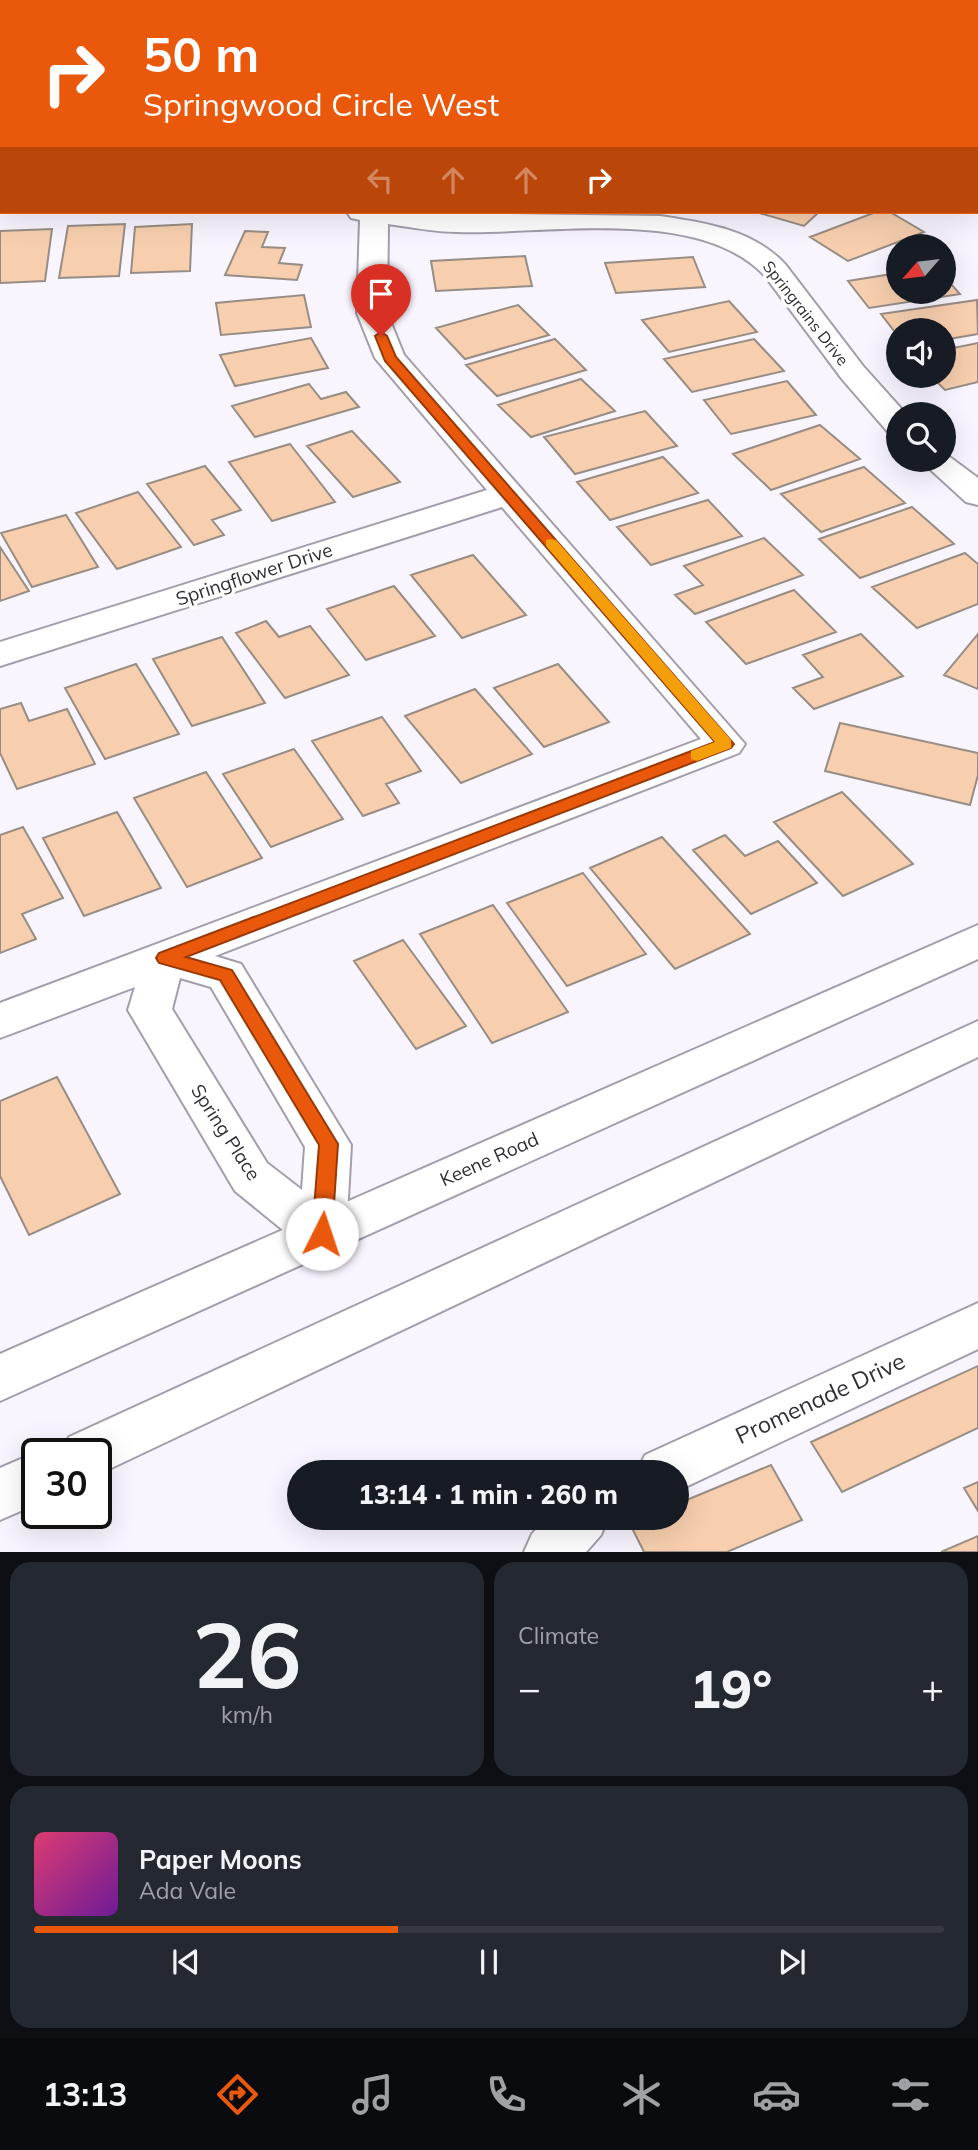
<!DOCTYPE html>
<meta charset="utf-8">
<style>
:root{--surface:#171b24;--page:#242831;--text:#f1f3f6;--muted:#9ea1a6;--line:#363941;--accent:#ea580c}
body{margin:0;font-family:Mulish,sans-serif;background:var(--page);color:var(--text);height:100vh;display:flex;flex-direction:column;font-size:26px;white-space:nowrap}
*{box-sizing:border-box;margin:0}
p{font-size:23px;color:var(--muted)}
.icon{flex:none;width:38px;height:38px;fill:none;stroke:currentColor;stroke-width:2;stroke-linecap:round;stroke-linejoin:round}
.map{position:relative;height:1552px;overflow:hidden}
.details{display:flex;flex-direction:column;gap:10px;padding:10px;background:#0d0f14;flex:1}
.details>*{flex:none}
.hud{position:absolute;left:0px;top:0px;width:978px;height:214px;box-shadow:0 7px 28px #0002;background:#ea580c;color:#fff;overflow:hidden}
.needle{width:46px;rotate:242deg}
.controls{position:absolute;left:886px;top:234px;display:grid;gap:14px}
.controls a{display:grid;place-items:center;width:70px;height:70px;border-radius:50%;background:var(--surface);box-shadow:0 7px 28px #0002;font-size:35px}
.speed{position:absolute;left:21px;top:1438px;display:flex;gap:14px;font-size:35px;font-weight:700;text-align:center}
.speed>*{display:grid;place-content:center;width:91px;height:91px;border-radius:50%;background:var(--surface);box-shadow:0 7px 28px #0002;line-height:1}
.speed .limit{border:4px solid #111;border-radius:10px;background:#fff;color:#111}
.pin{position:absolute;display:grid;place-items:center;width:60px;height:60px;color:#fff;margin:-72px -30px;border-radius:50% 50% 50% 0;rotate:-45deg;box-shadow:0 0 7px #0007}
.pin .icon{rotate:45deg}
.me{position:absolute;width:77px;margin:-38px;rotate:4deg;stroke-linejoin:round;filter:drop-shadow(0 0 5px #0008)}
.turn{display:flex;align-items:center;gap:24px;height:147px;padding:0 28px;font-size:32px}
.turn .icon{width:91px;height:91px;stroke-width:2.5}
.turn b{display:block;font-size:49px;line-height:60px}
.lanes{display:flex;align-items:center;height:66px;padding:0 28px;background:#0003;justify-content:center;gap:35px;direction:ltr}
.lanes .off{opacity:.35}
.big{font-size:52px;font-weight:800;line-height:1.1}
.details .card{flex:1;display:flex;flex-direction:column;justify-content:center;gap:10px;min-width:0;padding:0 24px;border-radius:21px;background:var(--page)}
.details .dial{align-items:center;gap:0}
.dial b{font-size:91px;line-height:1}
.song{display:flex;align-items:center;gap:21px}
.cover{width:84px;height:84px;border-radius:10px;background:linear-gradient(135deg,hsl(340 70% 55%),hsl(280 70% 35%))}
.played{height:7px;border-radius:4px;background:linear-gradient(90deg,var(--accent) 40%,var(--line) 40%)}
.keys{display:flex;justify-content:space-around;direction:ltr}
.heat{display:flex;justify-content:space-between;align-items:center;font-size:38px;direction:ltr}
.details .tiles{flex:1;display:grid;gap:10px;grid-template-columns:1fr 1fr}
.card:last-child{grid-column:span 2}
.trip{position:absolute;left:287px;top:1460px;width:402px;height:70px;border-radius:35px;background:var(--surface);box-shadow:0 7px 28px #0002;font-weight:800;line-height:70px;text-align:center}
.tab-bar{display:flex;height:112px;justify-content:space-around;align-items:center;background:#090b0e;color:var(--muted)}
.tab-bar .icon{width:49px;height:49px}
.tab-bar .selected{color:var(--accent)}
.tab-bar b{font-size:32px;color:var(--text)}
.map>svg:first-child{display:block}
.water{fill:#7ac2f8}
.building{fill:#f7cfae;stroke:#978d84;stroke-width:2}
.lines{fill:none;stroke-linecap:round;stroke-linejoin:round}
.minor-casing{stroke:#a39eaa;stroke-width:4}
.major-casing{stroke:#a39eaa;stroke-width:4}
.minor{fill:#fff;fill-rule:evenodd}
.major{fill:#fff;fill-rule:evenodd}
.route{fill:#ea580c;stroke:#983908;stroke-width:2}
.slow{fill:#f59e0b}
.labels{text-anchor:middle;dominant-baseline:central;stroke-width:7;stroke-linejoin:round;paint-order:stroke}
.far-street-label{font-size:16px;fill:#302e33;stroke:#fff}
.street-label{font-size:19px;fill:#302e33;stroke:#fff}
.near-street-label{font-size:23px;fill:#302e33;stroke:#fff}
</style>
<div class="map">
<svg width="978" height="1552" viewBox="0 0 978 1552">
<rect width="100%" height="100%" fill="#f9f5ff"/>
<!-- water -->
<path class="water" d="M0,0H978V159L976,2H2L0,102Z"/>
<!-- building -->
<path class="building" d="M756,212H819L804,226Z
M876,212H890L924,232L848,261L810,237Z
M125,224L119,276L59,278L68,226Z
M192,224L190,271L131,273L135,227Z
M52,229L45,281L0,283V231Z
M245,231L268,232L262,247L285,248L279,263L302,265L297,280L225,275Z
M525,256L532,286L436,291L431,261Z
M693,257L705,287L616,293L605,263Z
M898,273V292H943V275L960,294L869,308L848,281Z
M304,295L311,327L221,335L216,303Z
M977,300L978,334L943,340V331H898V336L881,314Z
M729,301L757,332L669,352L642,320Z
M518,305L549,335L465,359L436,328Z
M311,338L328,368L235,386L220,355Z
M555,339L586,370L497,396L466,365Z
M754,339L784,371L692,392L664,359Z
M978,343V382L945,390L931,376H943V350Z
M581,379L615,411L531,437L498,405Z
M787,381L816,415L731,434L704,400Z
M309,384L321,399L346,392L359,407L255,437L232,406Z
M645,411L677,446L575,474L544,437Z
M820,425L860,459L771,490L733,454Z
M352,431L400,482L353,497L307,446Z
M290,444L335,502L272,521L229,462Z
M663,457L698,493L610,520L577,482Z
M205,466L241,510L212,520L224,535L194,545L147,484Z
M864,467L905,503L821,532L781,494Z
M138,492L181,547L117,569L76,513Z
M708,500L742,536L651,565L617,527Z
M912,507L954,544L860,578L819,539Z
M66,515L98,567L32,587L1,533Z
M764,538L803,575L695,614L675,595L703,585L684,566Z
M0,547L29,591L0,601Z
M965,553L978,564V604L917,628L872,587Z
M473,555L526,615L462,638L411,575Z
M394,586L435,636L366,660L327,609Z
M794,590L836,632L746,664L706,622Z
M266,621L279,637L310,626L349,675L285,698L236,633Z
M861,634L903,676L814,709L793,688L823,677L803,655Z
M978,634V689L944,675Z
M222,637L265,703L192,726L153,659Z
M136,664L179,734L105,759L65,688Z
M558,664L609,722L544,747L494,688Z
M475,689L532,754L461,783L405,716Z
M21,703L29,721L67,709L95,764L17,789L0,753V709Z
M382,717L421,771L386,784L399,803L363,816L312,741Z
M840,723L978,753V775L970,805L825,771Z
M294,749L343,819L271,847L223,774Z
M206,772L262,858L187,887L134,798Z
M842,792L913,864L843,896L774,822Z
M117,812L161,888L84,916L43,838Z
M23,827L63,898L22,914L36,939L0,953V835Z
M725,835L745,856L778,841L817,883L751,914L693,850Z
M662,837L750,934L675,969L590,868Z
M583,873L646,954L567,986L507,903Z
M493,905L568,1012L492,1043L420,934Z
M403,940L466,1026L416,1049L354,961Z
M57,1077L120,1194L29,1235L0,1176V1101Z
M978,1366V1428L842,1492L811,1442Z
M771,1465L802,1520L727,1552H644L630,1524L646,1517H677V1504Z
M978,1482V1511L964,1488Z
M978,1536V1552H941Z"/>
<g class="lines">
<!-- minor casing -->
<g class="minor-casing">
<path id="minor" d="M0,191H2V207H0Z
M347,212L660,216C705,223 752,229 785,264L863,366L907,415H898V433L887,431L842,379L765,276C699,205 545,235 457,232C434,232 410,227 388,224L387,313L404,355L745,744L739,753L215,956L241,964L351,1145L346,1234L339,1248L322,1254L305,1248L235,1191L128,1010L135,987L0,1038V1003L701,739L502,507L0,666V642L487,490L375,358L357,313L360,220L351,218ZM180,978L211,987L305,1147L302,1190L267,1163L172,1009Z
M943,452L978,478V505L966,502L920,460H943Z
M978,1303V1349L677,1491V1472H637L645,1455Z
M547,1517H608L601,1535L586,1552H524L532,1534Z"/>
</g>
<!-- major casing -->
<g class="major-casing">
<path id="major" d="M978,925V959L0,1401V1354Z
M978,1021V1057L105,1471L96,1475V1454H61L69,1437Z
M37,1452L42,1454H37V1504L0,1520V1468Z"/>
</g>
<!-- minor -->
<use href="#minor" class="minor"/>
<!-- major -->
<use href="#major" class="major"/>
</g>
<!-- route -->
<path class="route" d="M381,332L387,336L396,357L734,744L731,748L186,957L232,970L338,1144L332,1234L329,1240L322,1242L315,1240L312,1234L319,1145L220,980L159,963L156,958L159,953L715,742L385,361L375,336Z"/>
<!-- slow -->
<path class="slow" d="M551,539L556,540L731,740V748L697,761L691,759V751L715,742L546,546V540Z"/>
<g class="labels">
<!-- far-street labels -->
<g class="far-street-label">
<text transform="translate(806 313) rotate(52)">Springrains Drive</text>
</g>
<!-- street labels -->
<g class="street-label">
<text transform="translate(254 574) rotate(-18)">Springflower Drive</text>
<text transform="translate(226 1132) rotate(57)">Spring Place</text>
<text transform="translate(489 1159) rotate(-24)">Keene Road</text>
</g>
<!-- near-street labels -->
<g class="near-street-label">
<text transform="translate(820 1398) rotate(-25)">Promenade Drive</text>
</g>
</g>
</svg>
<div class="controls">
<a><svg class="needle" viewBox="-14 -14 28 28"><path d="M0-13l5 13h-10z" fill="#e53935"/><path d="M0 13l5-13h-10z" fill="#9ea1a6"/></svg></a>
<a><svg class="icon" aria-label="sound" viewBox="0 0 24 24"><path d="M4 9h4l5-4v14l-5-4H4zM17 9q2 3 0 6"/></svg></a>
<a><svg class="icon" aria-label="search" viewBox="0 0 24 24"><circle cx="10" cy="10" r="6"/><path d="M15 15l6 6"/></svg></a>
</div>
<div class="speed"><div class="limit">30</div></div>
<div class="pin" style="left:381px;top:336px;background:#d93025"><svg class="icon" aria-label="arrive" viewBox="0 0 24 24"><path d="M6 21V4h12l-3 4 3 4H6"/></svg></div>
<svg class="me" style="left:322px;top:1234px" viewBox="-20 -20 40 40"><circle r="19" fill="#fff"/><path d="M0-13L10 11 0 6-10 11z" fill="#ea580c"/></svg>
<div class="trip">13:14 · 1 min · 260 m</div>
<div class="hud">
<div class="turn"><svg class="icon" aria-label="right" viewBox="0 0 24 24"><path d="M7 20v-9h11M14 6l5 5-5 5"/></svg><div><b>50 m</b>Springwood Circle West</div></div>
<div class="lanes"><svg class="icon off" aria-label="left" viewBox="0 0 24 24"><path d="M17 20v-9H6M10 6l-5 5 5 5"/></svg><svg class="icon off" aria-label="ahead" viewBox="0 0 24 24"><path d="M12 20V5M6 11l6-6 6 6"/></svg><svg class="icon off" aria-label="ahead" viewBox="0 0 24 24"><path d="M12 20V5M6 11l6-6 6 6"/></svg><svg class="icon" aria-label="right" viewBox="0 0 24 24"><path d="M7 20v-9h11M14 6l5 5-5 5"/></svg></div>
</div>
</div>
<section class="details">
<div class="tiles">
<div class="card dial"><b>26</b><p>km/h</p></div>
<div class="card"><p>Climate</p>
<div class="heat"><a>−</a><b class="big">19°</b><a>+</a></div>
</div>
<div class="card">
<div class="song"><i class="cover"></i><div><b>Paper Moons</b><p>Ada Vale</p></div></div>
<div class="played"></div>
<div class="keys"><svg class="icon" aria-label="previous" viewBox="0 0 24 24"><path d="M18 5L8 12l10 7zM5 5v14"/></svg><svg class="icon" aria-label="pause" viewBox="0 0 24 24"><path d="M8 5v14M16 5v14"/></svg><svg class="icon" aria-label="next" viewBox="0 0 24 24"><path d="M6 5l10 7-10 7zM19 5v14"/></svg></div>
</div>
</div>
</section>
<nav class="tab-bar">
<b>13:13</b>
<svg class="icon selected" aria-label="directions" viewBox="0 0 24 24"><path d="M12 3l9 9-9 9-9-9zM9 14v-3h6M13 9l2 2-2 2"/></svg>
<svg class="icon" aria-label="music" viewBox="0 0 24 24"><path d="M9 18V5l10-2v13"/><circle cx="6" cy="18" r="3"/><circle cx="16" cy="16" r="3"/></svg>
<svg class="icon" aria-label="phone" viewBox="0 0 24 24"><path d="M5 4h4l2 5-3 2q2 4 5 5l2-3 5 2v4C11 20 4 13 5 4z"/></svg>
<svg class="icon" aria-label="climate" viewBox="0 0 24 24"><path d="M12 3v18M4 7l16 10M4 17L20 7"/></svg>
<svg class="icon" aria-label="car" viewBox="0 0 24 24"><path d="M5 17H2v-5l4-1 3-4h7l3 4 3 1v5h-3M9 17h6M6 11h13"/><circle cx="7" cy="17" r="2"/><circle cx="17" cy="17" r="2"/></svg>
<svg class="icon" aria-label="filters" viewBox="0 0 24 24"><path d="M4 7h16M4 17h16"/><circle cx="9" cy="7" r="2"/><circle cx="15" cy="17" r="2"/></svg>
</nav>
